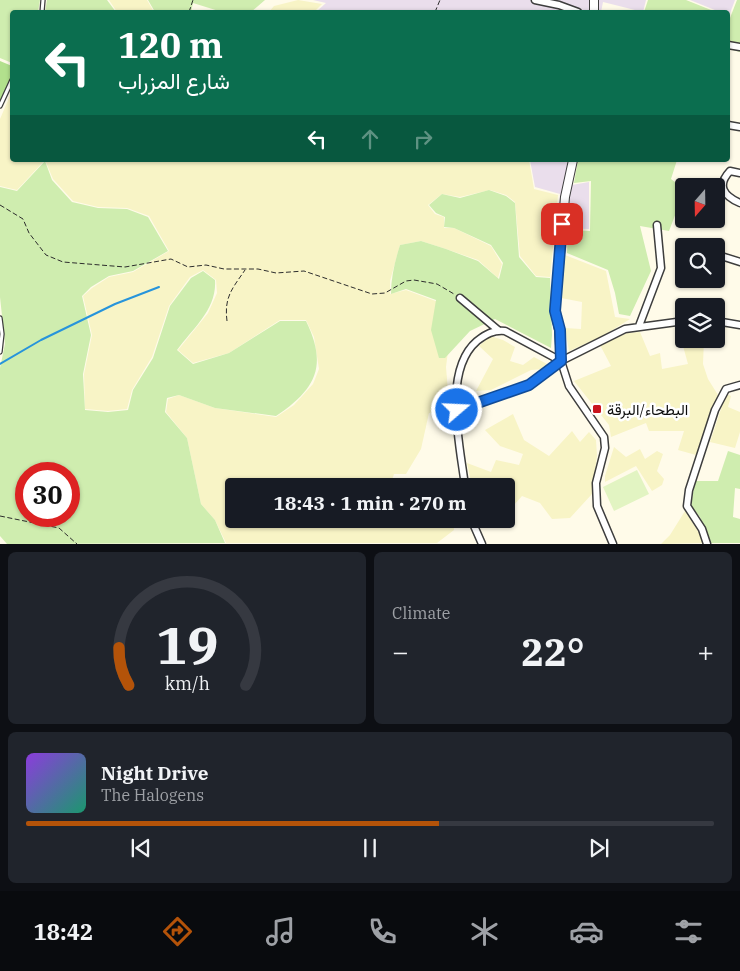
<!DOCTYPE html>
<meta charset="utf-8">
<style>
:root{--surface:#171b24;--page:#20242c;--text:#f1f3f6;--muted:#9ea1a6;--line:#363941;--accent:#b45309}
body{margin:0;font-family:"IBM Plex Serif",Vazirmatn,serif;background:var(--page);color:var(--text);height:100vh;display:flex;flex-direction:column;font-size:19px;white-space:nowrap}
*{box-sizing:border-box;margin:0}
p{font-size:16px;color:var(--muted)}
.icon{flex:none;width:28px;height:28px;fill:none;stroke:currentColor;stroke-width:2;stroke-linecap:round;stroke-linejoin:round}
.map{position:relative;height:544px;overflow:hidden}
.panel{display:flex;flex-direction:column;gap:8px;padding:8px;background:#0d0f14;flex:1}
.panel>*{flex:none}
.banner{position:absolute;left:10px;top:10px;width:720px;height:152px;border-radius:5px;box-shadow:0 1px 4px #0004;background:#0b6e4f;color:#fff;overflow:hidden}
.needle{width:32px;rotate:200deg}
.fabs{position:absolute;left:675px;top:178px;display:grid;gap:10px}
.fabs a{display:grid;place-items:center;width:50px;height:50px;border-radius:5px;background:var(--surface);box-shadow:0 1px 4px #0004;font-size:25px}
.speed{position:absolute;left:15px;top:462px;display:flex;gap:10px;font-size:25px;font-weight:700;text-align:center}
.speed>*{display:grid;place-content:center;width:65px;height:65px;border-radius:50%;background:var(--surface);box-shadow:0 1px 4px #0004;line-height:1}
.speed .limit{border:8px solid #d22;background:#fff;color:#111}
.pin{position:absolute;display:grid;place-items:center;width:42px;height:42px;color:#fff;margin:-21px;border-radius:10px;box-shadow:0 2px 8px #0006}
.me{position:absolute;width:55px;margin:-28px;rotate:71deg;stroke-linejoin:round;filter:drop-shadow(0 0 4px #0008)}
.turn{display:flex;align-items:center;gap:18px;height:105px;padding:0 25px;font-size:22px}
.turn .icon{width:65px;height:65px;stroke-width:2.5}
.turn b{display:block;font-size:35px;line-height:42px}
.lanes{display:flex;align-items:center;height:48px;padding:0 25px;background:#0003;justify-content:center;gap:25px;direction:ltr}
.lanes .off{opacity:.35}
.big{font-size:38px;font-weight:700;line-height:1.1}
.panel .card{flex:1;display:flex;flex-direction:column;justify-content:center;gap:8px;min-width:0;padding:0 18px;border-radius:8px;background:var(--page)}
.panel .dial{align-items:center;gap:0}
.dial svg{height:130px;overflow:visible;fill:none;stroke:var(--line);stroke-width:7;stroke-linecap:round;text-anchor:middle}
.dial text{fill:var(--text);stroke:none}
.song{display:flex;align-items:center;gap:15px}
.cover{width:60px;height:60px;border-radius:8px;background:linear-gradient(135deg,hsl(270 70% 55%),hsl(160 70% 35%))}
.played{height:5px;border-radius:2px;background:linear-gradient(90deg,var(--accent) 60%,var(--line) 60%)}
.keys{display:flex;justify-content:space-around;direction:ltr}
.heat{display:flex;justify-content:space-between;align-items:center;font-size:28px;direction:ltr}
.panel .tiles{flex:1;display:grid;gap:8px;grid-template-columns:1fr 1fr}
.card:last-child{grid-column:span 2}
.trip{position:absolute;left:225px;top:478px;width:290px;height:50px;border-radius:5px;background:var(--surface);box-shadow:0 1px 4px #0004;font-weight:700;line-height:50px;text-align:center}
.menu{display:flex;height:80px;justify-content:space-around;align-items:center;background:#090b0e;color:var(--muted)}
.menu .icon{width:35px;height:35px}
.menu .on{color:var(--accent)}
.menu b{font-size:22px;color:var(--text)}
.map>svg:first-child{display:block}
.industrial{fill:#eadeec}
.farmland{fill:#f8f4c6}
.green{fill:#cfedaf;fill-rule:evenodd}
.forest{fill:#b2e08d}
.pitch{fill:#e2f4c2}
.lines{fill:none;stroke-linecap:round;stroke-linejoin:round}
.stream{stroke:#2794db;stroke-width:2}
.service-casing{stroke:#3e3e3e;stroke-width:5.5}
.minor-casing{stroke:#3e3e3e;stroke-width:9}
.tertiary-casing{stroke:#3e3e3e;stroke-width:10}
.path{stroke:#2d2d2d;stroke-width:1;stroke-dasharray:5 2.5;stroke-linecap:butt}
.service{stroke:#fff;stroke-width:3}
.minor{stroke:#fff;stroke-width:6}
.tertiary{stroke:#fff;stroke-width:8}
.route-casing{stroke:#114b97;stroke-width:12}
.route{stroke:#1a73e8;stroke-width:9}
.poi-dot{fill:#c9151e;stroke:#fff;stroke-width:2}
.labels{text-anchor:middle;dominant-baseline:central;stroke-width:5;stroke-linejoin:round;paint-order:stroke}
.poi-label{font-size:15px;fill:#0b0b0b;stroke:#fff;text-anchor:start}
</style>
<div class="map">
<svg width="740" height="544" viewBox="0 0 740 544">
<rect width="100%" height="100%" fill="#fffbe9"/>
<!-- industrial -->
<path class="industrial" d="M313,0H646L643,12L603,2L601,12H316L326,3Z
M690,0H735L729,16L728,12H720Z
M530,160H576L572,185L589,182V229L555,228L560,194L535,187Z"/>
<!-- farmland -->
<path class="farmland" d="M109,0H147L154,12H117Z
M298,0L322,4L314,12H269L274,6Z
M12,91V160H529L534,189L558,195L550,277L536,276L520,256L515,202L506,195L490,190L460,197L442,194L428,205L435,214L444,217V228H454L491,246L502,264L498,278L478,260L446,249L421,241L400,245L390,281V294L406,290L441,303L448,351L446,367L450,416L429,413L421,449L406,474H394L390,486H234V519H453L454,530L437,543H226L215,520L201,504L187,438L166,412L168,399L179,395L215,408L276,417L294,405L313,384L319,369L314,337L306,320H280L229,353L193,363L178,350L208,313L217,293L216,280L203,270L190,277L169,306L152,357L132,390L127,409L108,411L85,409L84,374L92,335L83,296L92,288L109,277L133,272L169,251L149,216L127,208L98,207L73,201L53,179L45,160L17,190L0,186V119Z
M565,255L606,271L615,317L630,319L603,336L569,351L565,328L581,329L582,302L561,298Z
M684,327V339H704L703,364L708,379L718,395L696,455L678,450L684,431H649L646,423L611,437L609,425L574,381L611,366L600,345L627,333L640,332L650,356L660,353L662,369L688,364L678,328Z
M490,336L503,340L515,347L510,361L523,365L534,357L547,364L543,369L531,370L491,390L476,391L493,359L479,346Z
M726,394L731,396L728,407L740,412V432L735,448L710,442Z
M513,414L524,440L549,456L572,431L580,442L589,432L596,440L597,456L592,494L570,518L552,519L540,503L522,496L506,514V486H472L467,463L491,472L496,460L519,465L523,454L500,446L485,430Z
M614,447L626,457L640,449L645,459L657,451L663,454L657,471L664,479L662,485L652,491L636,466L605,482V476Z
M685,511L703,539V543L661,544L670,535Z"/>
<!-- green -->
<path class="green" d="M0,0H40L38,12H12V63L0,58Z
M47,0H107L116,12H45Z
M148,0H265L251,12H222L193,3L191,12H155Z
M648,0H686L716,12H644Z
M737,0H740V52L729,49L728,55V17L730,18Z
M578,160H677L671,179L684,189V192L669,231L640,226L651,271L630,316L619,314L615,293L608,270L567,253L568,230L590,231L591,181L574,183Z
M45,161L52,180L72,202L98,208L127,209L148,217L168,251L133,271L109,276L91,287L82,296L91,335L83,374L85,410L108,412L128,410L133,390L153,358L170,306L191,278L203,271L215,280C217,309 193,328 177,350L193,364L229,353L280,321H306C328,366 316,389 276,416L215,408L179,395L167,398L165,412L187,438L201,504L215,520L225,543L7,544L0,536V368L5,344L0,297V187L17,191ZM26,474H69V516H26Z
M489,190L506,196L515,203L519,257L536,277L550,278L552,335L551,348L495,319L470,331L445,358H439L431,330L436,300L406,289L391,294C391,277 395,261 400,245L421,241L446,249L478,261L499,279L503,263L491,245L454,228L444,227L445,217L436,213L429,205L442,194L460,198Z
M728,451L740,455V489L735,488L733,517L740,519V543H709L700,517L691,506L695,481H718Z"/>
<!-- forest -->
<path class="forest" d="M0,61L12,66V76L0,102Z"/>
<!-- pitch -->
<path class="pitch" d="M637,470L649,494L614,511L603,487Z"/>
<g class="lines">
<!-- stream -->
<path class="stream" d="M0,364L41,340L115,304L159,287"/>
<!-- service casing -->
<g class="service-casing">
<path id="service" d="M42,12L43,0
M0,106L12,80
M0,318L2,334L0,352"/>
</g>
<!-- minor casing -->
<g class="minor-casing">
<path id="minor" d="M535,0L559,5L578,12
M728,45L740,47
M728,125L740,127
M740,173L730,171C716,186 724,196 740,203
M718,255L740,262
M460,298L498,330
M716,321L740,325
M639,326L661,268L657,225
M457,410L529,385L561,361L625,329L684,321
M465,486C460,445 442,371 477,341C486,334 493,330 505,331L561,361L569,386L604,437L605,448L596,483L597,506L613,544
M471,519L482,544
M707,544L702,529L687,506L689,490L715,410L726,389L740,385"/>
</g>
<!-- tertiary casing -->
<g class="tertiary-casing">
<path id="tertiary" d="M594,12V0
M561,361L559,330L555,311L565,197L573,160"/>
</g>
<!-- path -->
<path class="path" d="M189,12L193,0
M435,12L440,0
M0,205L23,219L29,233L46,255L63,262L125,267L171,259L188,267L206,265L224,269H258L276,273L304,271L372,294L385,293L406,281L414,280L437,284L454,294
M227,321C224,297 232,289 245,270
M0,516L59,528L77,544"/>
<!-- service -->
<use href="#service" class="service"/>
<!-- minor -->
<use href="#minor" class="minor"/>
<!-- tertiary -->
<use href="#tertiary" class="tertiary"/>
</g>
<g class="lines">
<!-- route casing -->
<g class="route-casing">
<path id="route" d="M457,410L529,385L561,361L560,330L555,311L562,224"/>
</g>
<!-- route -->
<use href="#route" class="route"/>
</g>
<!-- markers -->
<rect class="poi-dot" x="592" y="404" width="10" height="10" rx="2.5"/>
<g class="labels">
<!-- poi labels -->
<g class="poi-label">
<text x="607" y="409">البطحاء/البرقة</text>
</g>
</g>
</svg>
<div class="fabs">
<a><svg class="needle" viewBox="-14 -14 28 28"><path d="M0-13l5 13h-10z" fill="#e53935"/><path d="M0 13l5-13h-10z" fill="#9ea1a6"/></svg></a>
<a><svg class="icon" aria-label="search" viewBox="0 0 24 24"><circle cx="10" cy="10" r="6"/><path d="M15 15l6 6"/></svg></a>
<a><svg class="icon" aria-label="layers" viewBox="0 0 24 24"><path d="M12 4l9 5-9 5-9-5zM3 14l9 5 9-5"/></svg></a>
</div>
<div class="speed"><div class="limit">30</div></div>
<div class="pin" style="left:562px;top:224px;background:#d93025"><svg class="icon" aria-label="arrive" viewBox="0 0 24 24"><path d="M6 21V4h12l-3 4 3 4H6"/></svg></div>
<svg class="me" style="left:457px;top:410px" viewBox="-20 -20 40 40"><circle r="17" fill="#1a73e8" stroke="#fff" stroke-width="3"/><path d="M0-11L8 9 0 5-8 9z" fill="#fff"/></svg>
<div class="trip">18:43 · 1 min · 270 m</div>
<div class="banner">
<div class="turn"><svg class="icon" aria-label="left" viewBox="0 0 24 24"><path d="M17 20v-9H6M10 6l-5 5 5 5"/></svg><div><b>120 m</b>شارع المزراب</div></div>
<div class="lanes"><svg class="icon" aria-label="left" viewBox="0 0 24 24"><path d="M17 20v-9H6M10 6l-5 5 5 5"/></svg><svg class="icon off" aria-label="ahead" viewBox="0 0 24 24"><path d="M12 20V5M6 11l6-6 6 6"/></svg><svg class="icon off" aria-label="right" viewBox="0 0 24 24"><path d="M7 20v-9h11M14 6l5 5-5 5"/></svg></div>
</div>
</div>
<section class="panel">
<div class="tiles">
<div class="card dial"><svg viewBox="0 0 100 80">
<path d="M14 69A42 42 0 1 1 86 69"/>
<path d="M14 69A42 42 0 0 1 8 46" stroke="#b45309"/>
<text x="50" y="56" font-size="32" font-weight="700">19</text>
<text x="50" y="72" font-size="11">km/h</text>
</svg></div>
<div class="card"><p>Climate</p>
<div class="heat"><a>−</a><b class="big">22°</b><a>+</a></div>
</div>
<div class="card">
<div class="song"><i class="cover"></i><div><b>Night Drive</b><p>The Halogens</p></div></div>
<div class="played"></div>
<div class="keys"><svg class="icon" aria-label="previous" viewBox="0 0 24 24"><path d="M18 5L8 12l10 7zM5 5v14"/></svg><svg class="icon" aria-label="pause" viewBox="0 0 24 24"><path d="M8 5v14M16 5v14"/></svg><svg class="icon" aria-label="next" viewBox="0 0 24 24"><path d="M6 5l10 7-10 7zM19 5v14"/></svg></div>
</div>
</div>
</section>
<nav class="menu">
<b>18:42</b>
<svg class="icon on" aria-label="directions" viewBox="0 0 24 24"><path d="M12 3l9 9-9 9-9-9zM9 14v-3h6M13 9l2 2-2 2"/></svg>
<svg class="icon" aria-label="music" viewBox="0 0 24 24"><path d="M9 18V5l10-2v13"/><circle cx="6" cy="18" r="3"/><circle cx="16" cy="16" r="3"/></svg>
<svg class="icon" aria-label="phone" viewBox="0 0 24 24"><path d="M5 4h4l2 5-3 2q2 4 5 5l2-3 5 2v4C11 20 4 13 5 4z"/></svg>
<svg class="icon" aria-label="climate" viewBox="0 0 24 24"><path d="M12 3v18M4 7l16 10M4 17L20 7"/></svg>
<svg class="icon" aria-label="car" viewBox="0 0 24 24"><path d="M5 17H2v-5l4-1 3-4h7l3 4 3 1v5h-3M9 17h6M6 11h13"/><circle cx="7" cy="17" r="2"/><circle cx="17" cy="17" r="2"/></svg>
<svg class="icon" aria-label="filters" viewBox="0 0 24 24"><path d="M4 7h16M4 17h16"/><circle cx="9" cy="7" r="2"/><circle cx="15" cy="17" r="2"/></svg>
</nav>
